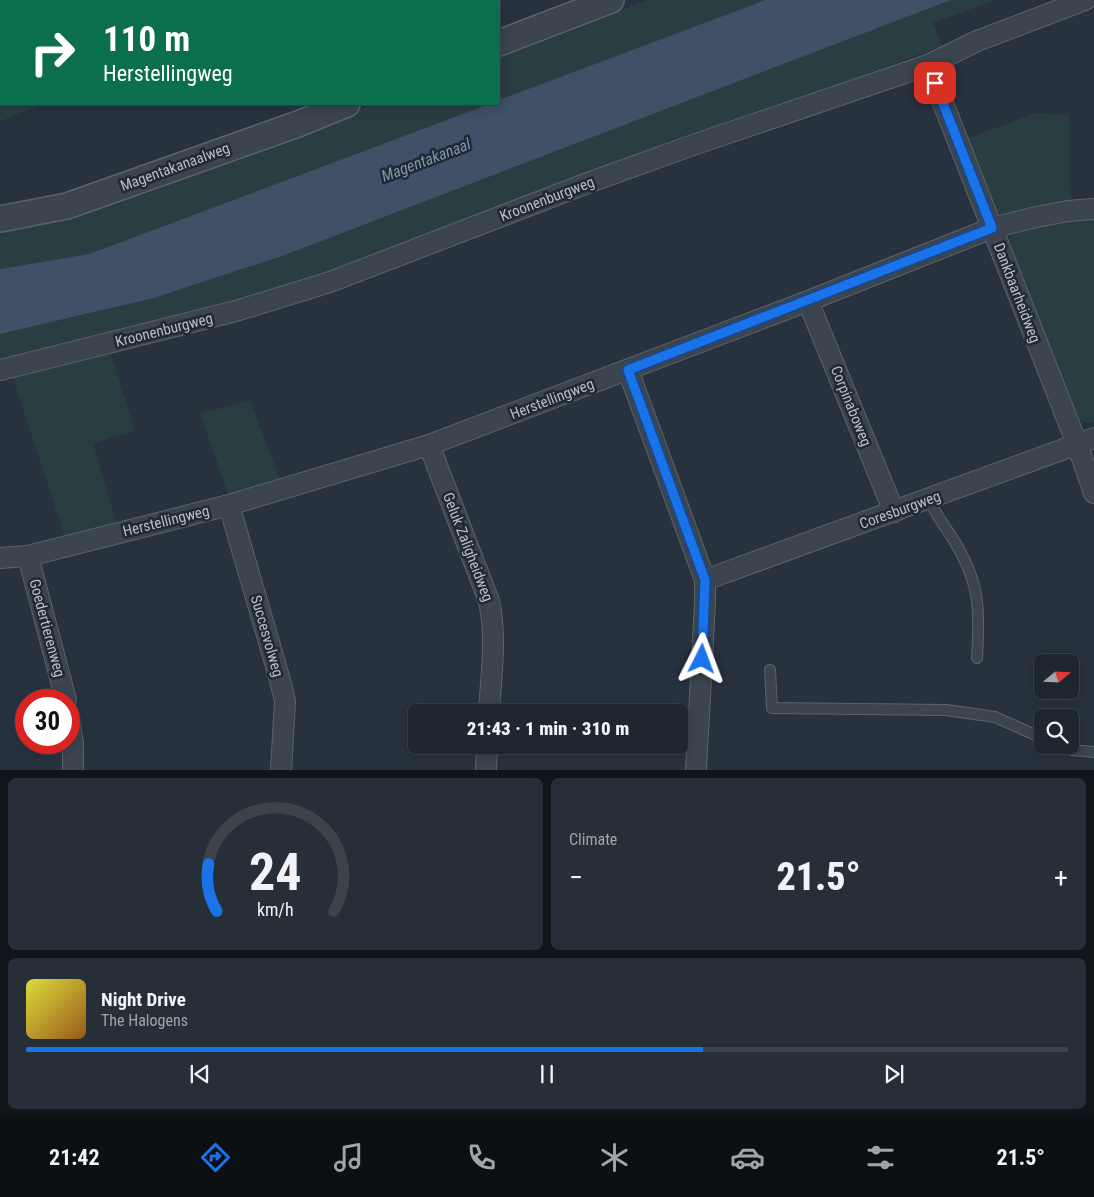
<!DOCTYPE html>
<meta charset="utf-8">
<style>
:root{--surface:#1e262f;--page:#262e37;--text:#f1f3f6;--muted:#a1a5aa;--line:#3c434b;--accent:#1a73e8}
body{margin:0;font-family:"Roboto Condensed",sans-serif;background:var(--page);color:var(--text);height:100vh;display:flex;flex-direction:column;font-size:19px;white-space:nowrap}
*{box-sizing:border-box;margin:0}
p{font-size:16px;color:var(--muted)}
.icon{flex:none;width:28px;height:28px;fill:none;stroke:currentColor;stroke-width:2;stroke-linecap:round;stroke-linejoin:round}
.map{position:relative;height:770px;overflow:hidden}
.drawer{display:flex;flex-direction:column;gap:8px;padding:8px;background:#10151a;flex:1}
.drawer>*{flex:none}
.top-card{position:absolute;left:0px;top:0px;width:500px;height:105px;box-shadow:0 2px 12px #0003,0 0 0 1px var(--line);background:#0b6e4f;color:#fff;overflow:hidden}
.needle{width:32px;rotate:71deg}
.tools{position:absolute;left:1034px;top:654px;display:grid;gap:10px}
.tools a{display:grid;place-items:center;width:45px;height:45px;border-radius:8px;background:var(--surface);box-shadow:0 2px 12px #0003,0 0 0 1px var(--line);font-size:25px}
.speed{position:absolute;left:15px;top:689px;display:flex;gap:10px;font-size:25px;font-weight:700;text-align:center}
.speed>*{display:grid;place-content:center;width:65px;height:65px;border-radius:50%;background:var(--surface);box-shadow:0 2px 12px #0003,0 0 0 1px var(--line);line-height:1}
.speed .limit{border:8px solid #d22;background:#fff;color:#111}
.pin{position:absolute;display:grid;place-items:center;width:42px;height:42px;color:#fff;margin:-21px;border-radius:10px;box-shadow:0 2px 8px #0006}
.me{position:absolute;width:55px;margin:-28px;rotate:3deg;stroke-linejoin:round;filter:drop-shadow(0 0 4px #0008)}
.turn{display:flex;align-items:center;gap:18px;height:105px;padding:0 20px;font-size:22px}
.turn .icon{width:65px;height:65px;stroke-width:2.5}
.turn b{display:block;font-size:35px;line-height:42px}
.big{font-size:38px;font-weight:800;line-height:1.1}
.drawer .card{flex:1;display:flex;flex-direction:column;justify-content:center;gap:8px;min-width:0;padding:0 18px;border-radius:8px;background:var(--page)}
.drawer .dial{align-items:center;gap:0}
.dial svg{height:130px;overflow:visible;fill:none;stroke:var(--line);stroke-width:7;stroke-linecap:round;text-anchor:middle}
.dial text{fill:var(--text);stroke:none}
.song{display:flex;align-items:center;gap:15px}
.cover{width:60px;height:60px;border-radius:8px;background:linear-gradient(135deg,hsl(60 70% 55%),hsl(30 70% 35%))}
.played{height:5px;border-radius:2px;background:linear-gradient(90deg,var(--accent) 65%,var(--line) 65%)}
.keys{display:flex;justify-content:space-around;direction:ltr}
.heat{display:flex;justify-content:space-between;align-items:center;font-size:28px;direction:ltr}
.drawer .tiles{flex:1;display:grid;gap:8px;grid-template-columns:1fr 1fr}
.card:last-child{grid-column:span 2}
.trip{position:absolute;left:408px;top:704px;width:280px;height:50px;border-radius:8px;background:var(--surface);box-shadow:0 2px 12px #0003,0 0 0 1px var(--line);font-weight:800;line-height:50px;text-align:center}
.tabs{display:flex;height:80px;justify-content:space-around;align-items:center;background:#0c0f13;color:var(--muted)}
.tabs .icon{width:35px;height:35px}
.tabs .on{color:var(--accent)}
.tabs b{font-size:22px;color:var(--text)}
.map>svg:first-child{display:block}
.green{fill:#293e40}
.water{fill:#3f5067}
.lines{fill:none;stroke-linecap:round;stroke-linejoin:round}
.service-casing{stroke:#59626d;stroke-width:12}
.minor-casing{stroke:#59626d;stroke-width:22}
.tertiary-casing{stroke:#59626d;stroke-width:28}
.service{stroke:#3b444f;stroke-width:10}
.minor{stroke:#3b444f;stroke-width:20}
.tertiary{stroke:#3b444f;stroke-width:25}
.route-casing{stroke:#114b97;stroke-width:12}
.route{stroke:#1a73e8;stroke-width:9}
.labels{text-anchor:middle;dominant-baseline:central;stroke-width:5;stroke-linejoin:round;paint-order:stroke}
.street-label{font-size:15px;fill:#b8bfca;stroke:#202934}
.water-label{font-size:16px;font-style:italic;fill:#8296af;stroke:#202934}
</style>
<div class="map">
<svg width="1094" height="770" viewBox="0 0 1094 770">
<rect width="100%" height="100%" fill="#28323f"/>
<!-- green -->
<path class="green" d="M89,0H269L266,1Z
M648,0H765L499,100V57Z
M951,0H995L933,23L942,46L278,291L0,363V334L154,298L285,255Z
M1,65V104H44L0,121Z
M374,104H489L89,254L0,269V228L88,213Z
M1036,113L1069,115L1071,204L1006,216L997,212L991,206L963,140Z
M1094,215V423L1077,421L1007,249L1009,238L1014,231Z
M110,351L135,431L93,443L117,525L65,537L12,375Z
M250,400L282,485L230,499L200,414Z"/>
<!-- water -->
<path class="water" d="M765,0H951L285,255L154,298L0,334V269L89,254L489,104H499V100Z"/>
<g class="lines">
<!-- service casing -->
<g class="service-casing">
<path id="service" d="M929,499C935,514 944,525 953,539C980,582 980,608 977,658
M770,670L772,708L946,710L995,717L1042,738
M1060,745L1072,750L1094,752"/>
</g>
<!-- minor casing -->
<g class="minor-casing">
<path id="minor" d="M928,65L1077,444L1094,493
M808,301L894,512
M0,370L236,311L330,282L593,181L696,144L928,65L977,41L1085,0
M628,370L705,580V603L696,770
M429,445L489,601C497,637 491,676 489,712
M229,505L280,680L285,701L281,770
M28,556L66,700
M0,558L28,556L229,505L429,445L808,301L992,228L1036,217L1068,211L1094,209
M705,580L1094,438
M69,718L73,743V770
M486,770L487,745"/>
</g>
<!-- tertiary casing -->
<g class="tertiary-casing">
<path id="tertiary" d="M499,43L611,0
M0,219L67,206L298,124L347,104"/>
</g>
<!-- service -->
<use href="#service" class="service"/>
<!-- minor -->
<use href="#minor" class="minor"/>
<!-- tertiary -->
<use href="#tertiary" class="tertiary"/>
</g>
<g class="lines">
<!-- route casing -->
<g class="route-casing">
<path id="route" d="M702,659L705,580L628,370L992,228L935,83"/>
</g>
<!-- route -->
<use href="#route" class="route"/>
</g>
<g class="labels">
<!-- street labels -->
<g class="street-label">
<text transform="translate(175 167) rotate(-20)">Magentakanaalweg</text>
<text transform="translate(547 199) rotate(-21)">Kroonenburgweg</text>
<text transform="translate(1017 293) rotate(69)">Dankbaarheidweg</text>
<text transform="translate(164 330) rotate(-14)">Kroonenburgweg</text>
<text transform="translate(552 399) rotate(-21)">Herstellingweg</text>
<text transform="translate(851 406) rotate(68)">Corpinaboweg</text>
<text transform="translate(900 510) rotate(-20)">Coresburgweg</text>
<text transform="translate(166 521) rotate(-14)">Herstellingweg</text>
<text transform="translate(468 547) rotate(69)">Geluk Zaligheidweg</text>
<text transform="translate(47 628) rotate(75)">Goedertierenweg</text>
<text transform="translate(267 636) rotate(74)">Succesvolweg</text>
</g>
<!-- water labels -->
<g class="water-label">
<text transform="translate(426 160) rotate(-21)">Magentakanaal</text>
</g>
</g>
</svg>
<div class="tools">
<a><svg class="needle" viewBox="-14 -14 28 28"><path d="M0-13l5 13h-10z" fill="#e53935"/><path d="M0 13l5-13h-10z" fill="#a1a5aa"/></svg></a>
<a><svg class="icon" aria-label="search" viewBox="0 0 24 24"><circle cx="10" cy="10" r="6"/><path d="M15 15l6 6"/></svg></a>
</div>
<div class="speed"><div class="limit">30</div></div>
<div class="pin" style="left:935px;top:83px;background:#d93025"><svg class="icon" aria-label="arrive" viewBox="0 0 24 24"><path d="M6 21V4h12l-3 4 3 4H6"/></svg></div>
<svg class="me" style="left:702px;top:659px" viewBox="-20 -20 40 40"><path d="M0-17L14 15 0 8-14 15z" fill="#1a73e8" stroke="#fff" stroke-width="4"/></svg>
<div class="trip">21:43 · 1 min · 310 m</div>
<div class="top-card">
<div class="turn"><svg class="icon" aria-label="right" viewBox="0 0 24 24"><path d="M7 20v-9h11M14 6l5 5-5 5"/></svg><div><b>110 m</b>Herstellingweg</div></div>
</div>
</div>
<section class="drawer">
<div class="tiles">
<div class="card dial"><svg viewBox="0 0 100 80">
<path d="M14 69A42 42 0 1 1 86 69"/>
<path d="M14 69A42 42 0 0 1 9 40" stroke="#1a73e8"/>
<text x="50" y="56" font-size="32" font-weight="700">24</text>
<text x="50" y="72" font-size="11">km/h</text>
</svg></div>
<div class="card"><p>Climate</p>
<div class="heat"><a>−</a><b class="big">21.5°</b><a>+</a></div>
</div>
<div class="card">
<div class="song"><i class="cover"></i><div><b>Night Drive</b><p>The Halogens</p></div></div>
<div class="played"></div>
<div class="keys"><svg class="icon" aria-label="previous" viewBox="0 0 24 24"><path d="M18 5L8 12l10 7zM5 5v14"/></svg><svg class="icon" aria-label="pause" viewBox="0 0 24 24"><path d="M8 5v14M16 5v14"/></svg><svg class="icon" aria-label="next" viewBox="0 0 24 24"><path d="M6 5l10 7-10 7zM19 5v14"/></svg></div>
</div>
</div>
</section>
<nav class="tabs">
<b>21:42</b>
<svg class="icon on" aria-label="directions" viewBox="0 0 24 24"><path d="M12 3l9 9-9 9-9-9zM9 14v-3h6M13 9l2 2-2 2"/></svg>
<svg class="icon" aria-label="music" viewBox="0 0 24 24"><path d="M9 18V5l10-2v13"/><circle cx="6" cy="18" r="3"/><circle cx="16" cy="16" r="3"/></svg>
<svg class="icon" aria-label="phone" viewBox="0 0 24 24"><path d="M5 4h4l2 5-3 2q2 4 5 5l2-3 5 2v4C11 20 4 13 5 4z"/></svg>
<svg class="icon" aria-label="climate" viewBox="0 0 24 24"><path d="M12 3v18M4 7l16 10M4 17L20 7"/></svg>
<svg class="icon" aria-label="car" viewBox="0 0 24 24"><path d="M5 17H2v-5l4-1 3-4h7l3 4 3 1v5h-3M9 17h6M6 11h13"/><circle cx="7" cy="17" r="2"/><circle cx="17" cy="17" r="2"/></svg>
<svg class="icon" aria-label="filters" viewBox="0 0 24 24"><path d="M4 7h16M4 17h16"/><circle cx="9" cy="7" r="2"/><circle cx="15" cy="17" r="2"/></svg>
<b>21.5°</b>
</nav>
